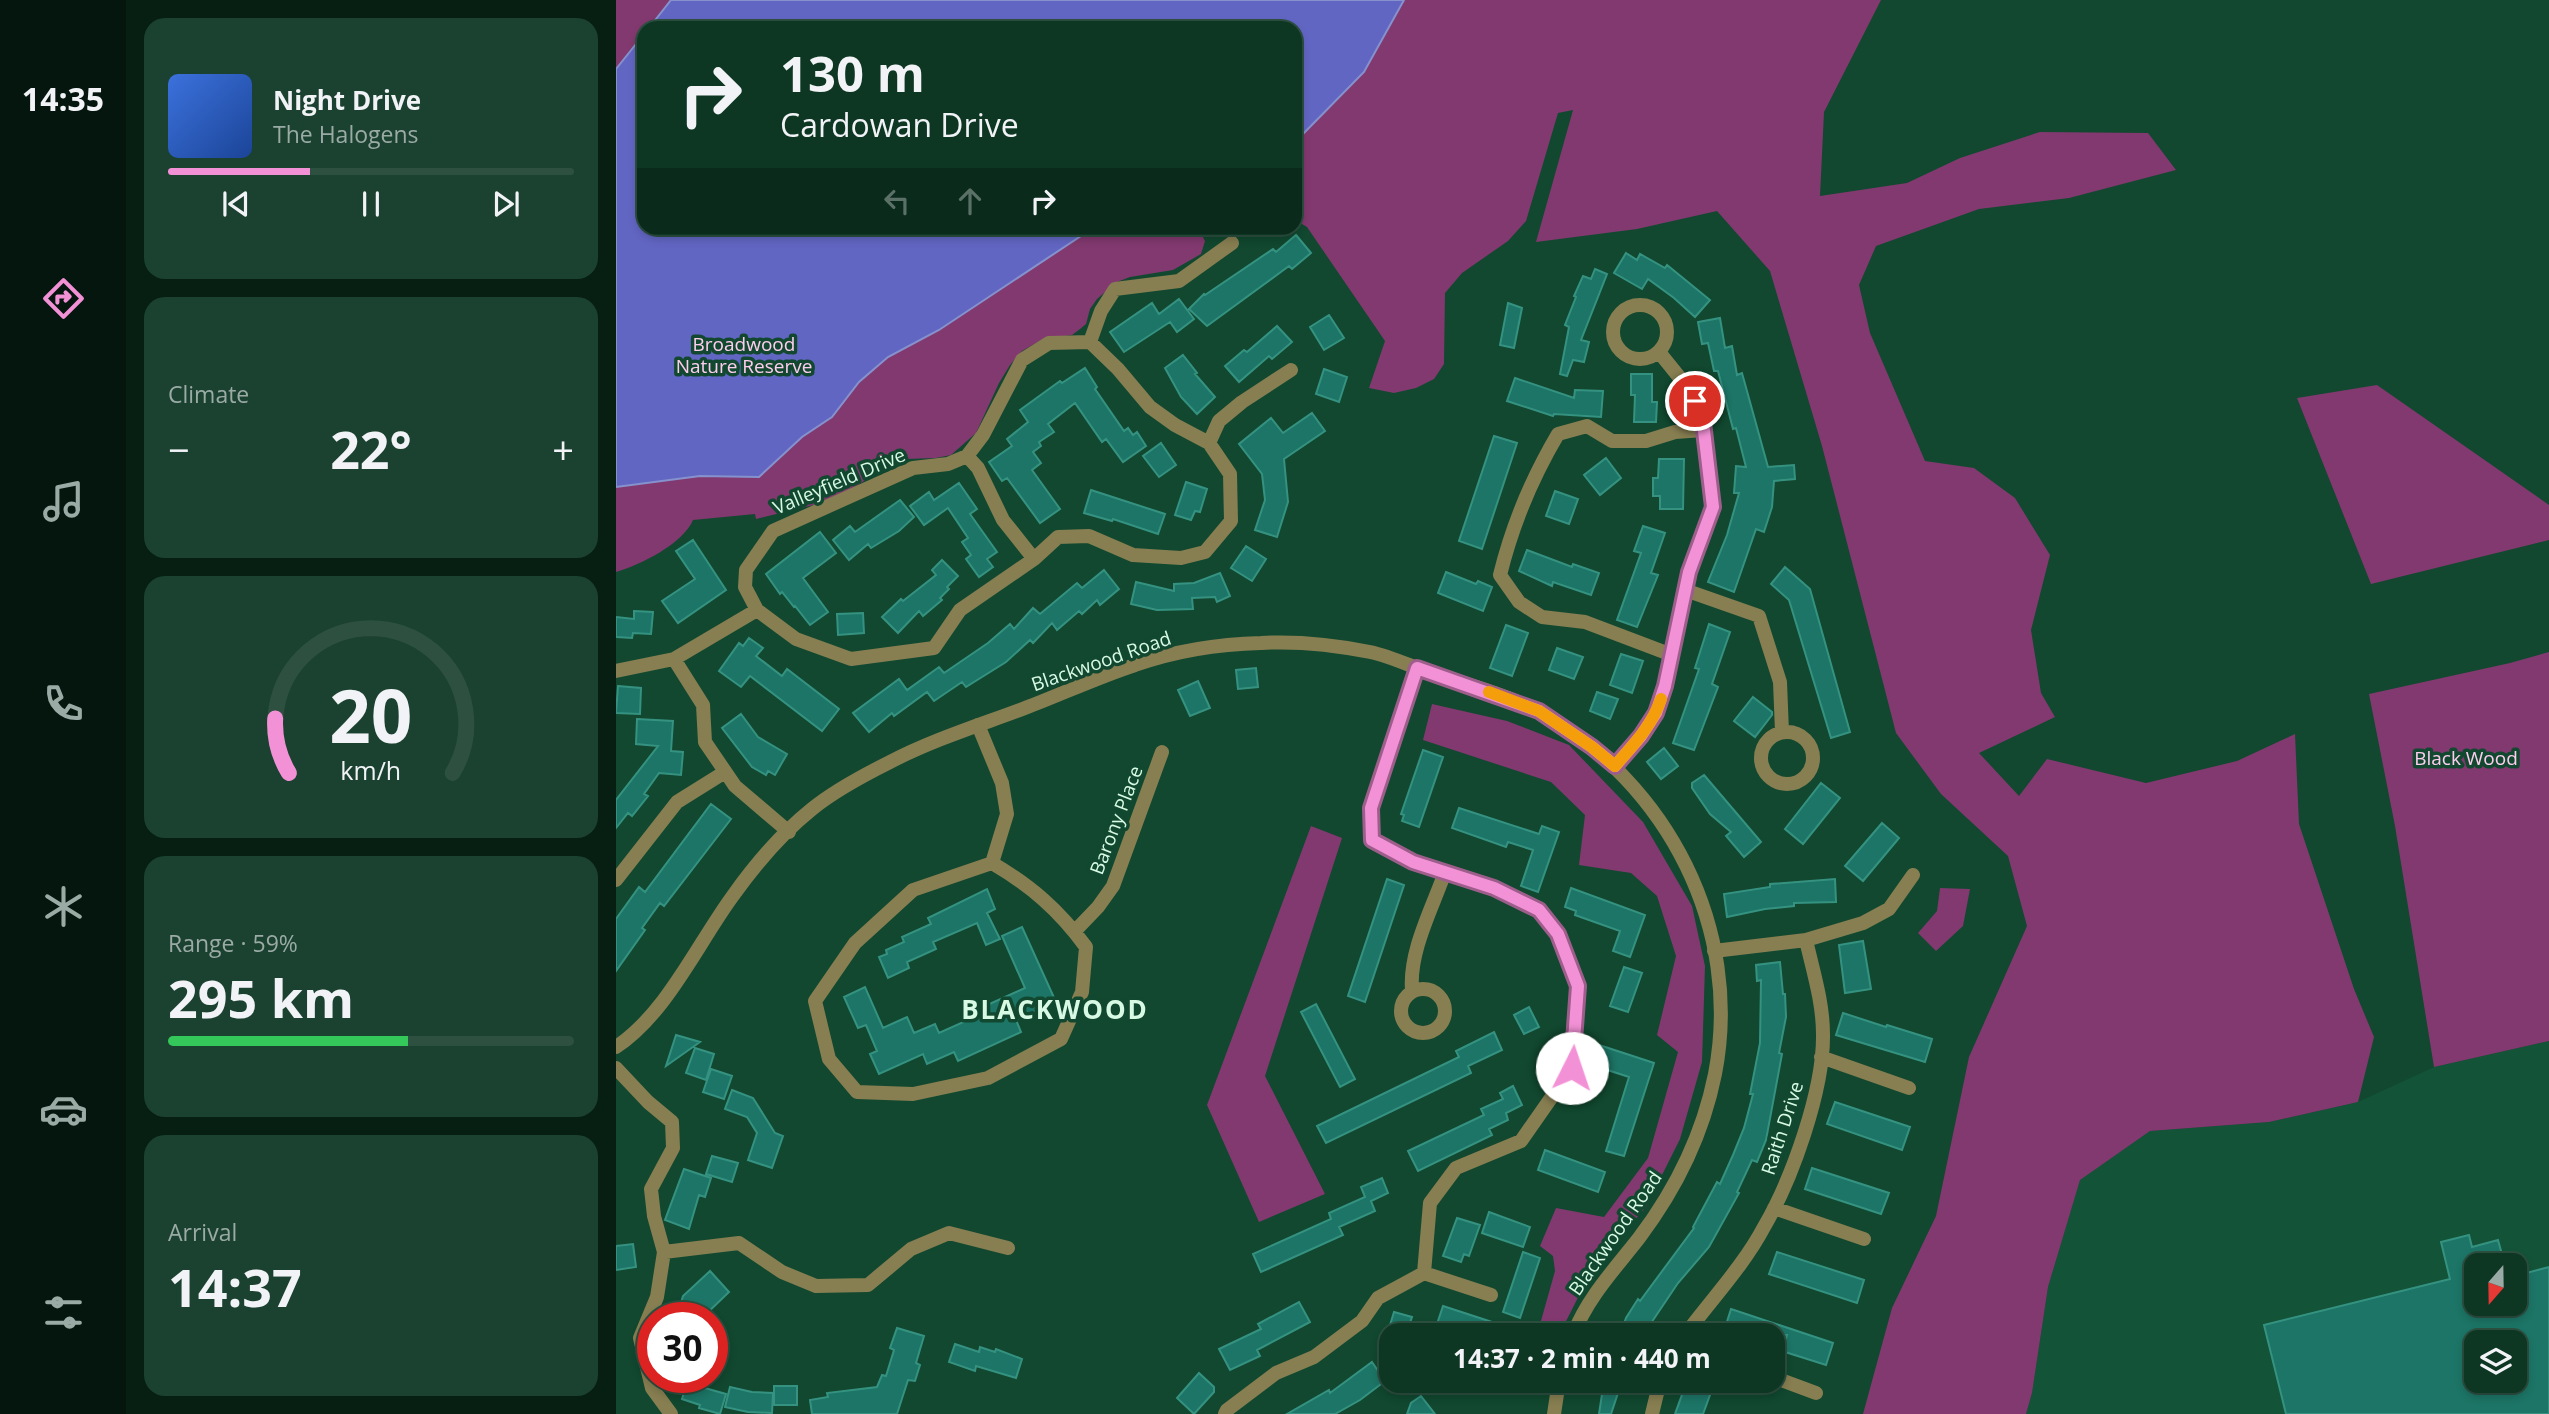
<!DOCTYPE html>
<meta charset="utf-8">
<style>
:root{--surface:#0d3623;--page:#1b4130;--text:#f1f3f6;--muted:#9aaba6;--line:#2d5041;--accent:#f391d6}
body{margin:0;font-family:"Open Sans",sans-serif;background:var(--page);color:var(--text);height:100vh;display:flex;flex-direction:column;font-size:26px;white-space:nowrap}
*{box-sizing:border-box;margin:0}
p{font-size:23px;color:var(--muted)}
.icon{flex:none;width:38px;height:38px;fill:none;stroke:currentColor;stroke-width:2;stroke-linecap:round;stroke-linejoin:round}
.map{position:relative;flex:1;overflow:hidden}
.side{display:flex;flex-direction:column;gap:18px;padding:18px;background:#071e13;width:490px}
.side>*{flex:none}
.guide{position:absolute;left:21px;top:21px;width:665px;height:214px;border-radius:21px;box-shadow:0 4px 10px #0003,0 0 0 2px var(--line);background:#0d3623;color:var(--text);overflow:hidden}
.needle{width:46px;rotate:200deg}
.controls{position:absolute;left:1848px;top:1253px;display:grid;gap:14px}
.controls a{display:grid;place-items:center;width:63px;height:63px;border-radius:14px;background:var(--surface);box-shadow:0 4px 10px #0003,0 0 0 2px var(--line);font-size:35px}
.speed{position:absolute;left:21px;top:1302px;display:flex;gap:14px;font-size:35px;font-weight:700;text-align:center}
.speed>*{display:grid;place-content:center;width:91px;height:91px;border-radius:50%;background:var(--surface);box-shadow:0 4px 10px #0003,0 0 0 2px var(--line);line-height:1}
.speed .limit{border:10px solid #d22;background:#fff;color:#111}
.pin{position:absolute;display:grid;place-items:center;width:60px;height:60px;color:#fff;margin:-30px;border:4px solid #fff;border-radius:50%;box-shadow:0 2px 7px #0007}
.me{position:absolute;width:77px;margin:-38px;rotate:4deg;stroke-linejoin:round;filter:drop-shadow(0 0 5px #0008)}
.turn{display:flex;align-items:center;gap:24px;height:147px;padding:0 28px;font-size:32px}
.turn .icon{width:91px;height:91px;stroke-width:2.5}
.turn b{display:block;font-size:49px;line-height:60px}
.lanes{display:flex;align-items:center;height:66px;padding:0 28px;background:#0003;justify-content:center;gap:35px;direction:ltr}
.lanes .off{opacity:.35}
.big{font-size:52px;font-weight:700;line-height:1.1}
.side .tile{flex:1;display:flex;flex-direction:column;justify-content:center;gap:10px;min-width:0;padding:0 24px;border-radius:21px;background:var(--page)}
.side .dial{align-items:center;gap:0}
.dial svg{height:182px;overflow:visible;fill:none;stroke:var(--line);stroke-width:7;stroke-linecap:round;text-anchor:middle}
.dial text{fill:var(--text);stroke:none}
.song{display:flex;align-items:center;gap:21px}
.cover{width:84px;height:84px;border-radius:10px;background:linear-gradient(135deg,hsl(220 70% 55%),hsl(220 70% 35%))}
.played{height:7px;border-radius:4px;background:linear-gradient(90deg,var(--accent) 35%,var(--line) 35%)}
.keys{display:flex;justify-content:space-around;direction:ltr}
.heat{display:flex;justify-content:space-between;align-items:center;font-size:38px;direction:ltr}
.charge{height:10px;border-radius:5px;background:linear-gradient(90deg,#34c759 59%,var(--line) 0)}
.trip{position:absolute;left:763px;top:1323px;width:406px;height:70px;border-radius:21px;background:var(--surface);box-shadow:0 4px 10px #0003,0 0 0 2px var(--line);font-weight:700;line-height:70px;text-align:center}
main{display:flex;flex:1;min-height:0}
.menu{display:flex;flex-direction:column;width:126px;justify-content:space-around;align-items:center;background:#05160e;color:var(--muted)}
.menu .icon{width:49px;height:49px}
.menu .on{color:var(--accent)}
.menu b{font-size:32px;color:var(--text)}
.map>svg:first-child{display:block}
.built{fill:#135337;fill-rule:evenodd}
.green{fill:#82396f}
.water{fill:#6266c3;stroke:#8592cd;stroke-width:2}
.building{fill:#1c7566;stroke:#359281;stroke-width:2;fill-rule:evenodd}
.lines{fill:none;stroke-linecap:round;stroke-linejoin:round}
.minor{stroke:#877e51;stroke-width:14}
.tertiary{stroke:#877e51;stroke-width:14}
.route-casing{stroke:#9e5e8b;stroke-width:18}
.route{stroke:#f391d6;stroke-width:12}
.slow{stroke:#f59e0b;stroke-width:12}
.labels{text-anchor:middle;dominant-baseline:central;stroke-width:7;stroke-linejoin:round;paint-order:stroke}
.park-label{font-size:19px;fill:#feceee;stroke:#11482f}
.street-label{font-size:19px;fill:#d8fae5;stroke:#11482f}
.district-label{font-size:26px;font-weight:bold;letter-spacing:2px;fill:#d8fae5;stroke:#11482f}
</style>
<main>
<nav class="menu">
<b>14:35</b>
<svg class="icon on" aria-label="directions" viewBox="0 0 24 24"><path d="M12 3l9 9-9 9-9-9zM9 14v-3h6M13 9l2 2-2 2"/></svg>
<svg class="icon" aria-label="music" viewBox="0 0 24 24"><path d="M9 18V5l10-2v13"/><circle cx="6" cy="18" r="3"/><circle cx="16" cy="16" r="3"/></svg>
<svg class="icon" aria-label="phone" viewBox="0 0 24 24"><path d="M5 4h4l2 5-3 2q2 4 5 5l2-3 5 2v4C11 20 4 13 5 4z"/></svg>
<svg class="icon" aria-label="climate" viewBox="0 0 24 24"><path d="M12 3v18M4 7l16 10M4 17L20 7"/></svg>
<svg class="icon" aria-label="car" viewBox="0 0 24 24"><path d="M5 17H2v-5l4-1 3-4h7l3 4 3 1v5h-3M9 17h6M6 11h13"/><circle cx="7" cy="17" r="2"/><circle cx="17" cy="17" r="2"/></svg>
<svg class="icon" aria-label="filters" viewBox="0 0 24 24"><path d="M4 7h16M4 17h16"/><circle cx="9" cy="7" r="2"/><circle cx="15" cy="17" r="2"/></svg>
</nav>
<section class="side">
<div class="tile">
<div class="song"><i class="cover"></i><div><b>Night Drive</b><p>The Halogens</p></div></div>
<div class="played"></div>
<div class="keys"><svg class="icon" aria-label="previous" viewBox="0 0 24 24"><path d="M18 5L8 12l10 7zM5 5v14"/></svg><svg class="icon" aria-label="pause" viewBox="0 0 24 24"><path d="M8 5v14M16 5v14"/></svg><svg class="icon" aria-label="next" viewBox="0 0 24 24"><path d="M6 5l10 7-10 7zM19 5v14"/></svg></div>
</div>
<div class="tile"><p>Climate</p>
<div class="heat"><a>−</a><b class="big">22°</b><a>+</a></div>
</div>
<div class="tile dial"><svg viewBox="0 0 100 80">
<path d="M14 69A42 42 0 1 1 86 69"/>
<path d="M14 69A42 42 0 0 1 8 45" stroke="#f391d6"/>
<text x="50" y="56" font-size="32" font-weight="700">20</text>
<text x="50" y="72" font-size="11">km/h</text>
</svg></div>
<div class="tile"><p>Range · 59%</p><b class="big">295 km</b><div class="charge"></div></div>
<div class="tile"><p>Arrival</p><b class="big">14:37</b></div>
</section>
<div class="map">
<svg width="1933" height="1414" viewBox="0 0 1933 1414">
<rect width="100%" height="100%" fill="#11482f"/>
<!-- built -->
<path class="built" d="M1933,1041V1414H1410L1416,1393L1432,1287L1464,1179L1534,1131L1653,1122L1742,1102L1818,1067ZM1860,1265H1899V1304H1860ZM1860,1342H1899V1381H1860Z"/>
<!-- green -->
<path class="green" d="M0,0H1265L1208,112L1204,196L1291,183L1344,158L1424,132L1532,133L1560,170L1453,198L1363,209L1260,246L1243,285L1254,333L1309,461L1358,468L1399,498L1434,555L1415,630L1425,693L1439,717L1363,753L1403,796L1431,759L1530,783L1621,761L1679,734L1683,824L1738,989L1758,1037L1742,1102L1653,1122L1534,1131L1464,1180L1432,1287L1416,1393L1410,1414H1247L1276,1308L1320,1216L1353,1057L1411,926L1392,856L1325,794L1280,733L1206,446L1154,271L1101,211L1021,229L920,242L957,110L942,113L910,221L892,241L846,273L829,293L828,364L818,379L800,388L778,393L753,388L769,341L691,227L679,220V28H28V228H582L589,241L585,254L557,270L514,277L501,282L481,299L474,309L470,324L464,329L456,335L427,339L406,351L394,365L383,383L360,433L335,455L320,458L290,459L274,464L225,496L210,502L140,519L139,514L77,520C67,544 24,565 0,572Z
M1761,385L1933,505V540L1755,584L1681,398Z
M1933,652V1041L1818,1067L1779,826L1753,694L1894,663Z
M816,704L891,721L953,745L1027,822L1076,906L1089,966L1086,1062L1064,1139L1030,1207L976,1270L943,1335H921L939,1271L937,1256L924,1246L940,1208L988,1217L1032,1158L1062,1052L1041,1035L1060,956L1041,896L1015,873L963,865L969,815L935,782L807,740Z
M695,826L726,838L649,1076L709,1194L643,1222L591,1105Z
M1324,888L1354,889L1347,926L1320,951L1302,933L1321,911Z"/>
<!-- water -->
<path class="water" d="M55,0H788L748,72L686,135L679,136V28H33Z
M28,34V228H477L323,330L272,357L243,382L216,417L186,437L143,477L84,476L0,487V69Z"/>
<!-- building -->
<path class="building" d="M680,235L695,253L676,269L673,266L591,326L573,309L588,294L589,295L657,249L660,252Z
M1010,253L1021,260L1024,254L1049,268L1051,265L1094,300L1079,317L1058,298L1032,279L1026,289L998,273Z
M979,269L991,274L965,340L973,342L968,362L957,360L951,376L944,374L953,327L949,325L960,297L958,296L967,276L975,279Z
M563,299L578,319L561,332L554,322L508,352L494,332L536,303L543,314Z
M892,303L906,308L898,348L884,345Z
M713,315L728,338L708,350L694,327Z
M1104,318L1109,348L1116,346L1121,375L1126,373L1152,467L1178,465L1179,479L1158,481L1156,507L1148,532L1140,529L1118,592L1092,582L1111,535L1123,493H1118L1120,466L1130,467L1120,428L1117,429L1102,371H1098L1092,343L1086,344L1082,322Z
M661,326L676,342L656,359L653,356L623,382L609,366L628,350L631,352Z
M567,355L581,373L579,374L599,397L581,414L565,397L549,368Z
M469,368L481,387L479,389L508,431L512,428L517,435L521,432L530,446L507,462L490,439L486,442L459,403L432,424L438,432L423,442L425,446L417,452L425,463L416,470L444,509L424,523L391,478L386,481L373,462L396,446L391,439L412,422L404,410L444,381L446,383Z
M708,369L731,377L723,402L700,394Z
M1015,374H1036V402H1041L1040,422H1018L1019,395H1015Z
M899,378L958,398L959,390L987,391L985,417L938,414L937,416L891,401Z
M696,413L709,431L668,459L672,502L661,537L639,530L649,500L646,474L623,444L655,418L667,433Z
M878,436L901,443L866,549L843,541Z
M545,443L560,465L543,477L527,456Z
M990,458L1005,478L984,495L968,475Z
M1043,459H1068L1067,509H1044V496H1037V478H1042Z
M570,482L591,489L584,512L579,511L575,520L559,515Z
M343,483L361,509L354,514L381,552L371,559L377,567L363,577L350,559L355,555L346,542L352,538L332,508L308,525L294,506L313,492L318,500Z
M475,490L549,514L542,534L497,519L496,521L468,513Z
M939,491L962,499L953,524L930,516Z
M284,500L298,517L283,531L255,548L252,544L233,560L217,540L234,526L239,532Z
M1027,526L1049,533L1035,573L1042,575L1021,627L1001,620L1025,553L1018,551Z
M204,532L220,553L187,578L212,612L194,625L179,606L178,607L166,592L164,594L150,574Z
M77,540L110,590L62,623L46,601L79,579L60,551Z
M630,546L650,559L636,581L615,568Z
M911,550L956,567L957,564L983,573L975,595L937,582L936,586L903,571Z
M326,560L342,576L331,587L333,589L324,598L326,600L307,616L303,611L282,633L266,617L285,599L287,601L320,575L316,570Z
M1169,567L1194,589L1234,732L1215,738L1173,600L1155,584Z
M488,570L503,589L484,605L481,600L466,614L463,611L441,630L436,623L417,643L414,640L390,662L350,687L346,682L318,701L311,692L278,716L276,713L253,732L237,713L283,679L291,690L323,667L328,673L372,643L394,624L398,629L417,608L424,614L461,583L466,588Z
M830,572L860,584L862,581L876,587L867,611L822,593Z
M604,573L614,596L601,602L599,597L576,598L577,609L541,610L515,604L520,582L558,591V584L578,583Z
M18,611L37,612L35,634L17,633L16,638L0,637V617L18,619Z
M247,613L248,633L222,635L221,614Z
M1093,624L1114,632L1096,684L1102,687L1078,750L1057,743L1083,669L1079,668Z
M890,625L912,633L896,676L874,668Z
M133,638L147,648L140,656L166,676L171,669L223,709L206,731L134,676L125,687L103,671L123,643L127,646Z
M941,648L967,657L958,679L933,670Z
M1005,654L1027,661L1016,693L994,685Z
M640,668L642,687L622,689L620,670Z
M582,681L594,708L574,716L562,690Z
M2,686L25,688L24,714L0,713Z
M981,692L1002,699L994,719L974,711Z
M1137,697L1156,712V715L1139,737L1118,721Z
M125,714L142,737L171,754L159,775L152,771L150,775L136,767L106,728Z
M21,719L57,721L55,751L67,752L65,775L43,773L28,794L32,796L16,816L12,813L0,828V800L42,746L20,744Z
M1048,748L1062,766L1045,779L1031,762Z
M807,750L827,757L803,827L786,821L788,815L785,814Z
M1088,775L1145,842L1128,857L1110,836L1115,832L1094,814L1076,788V783Z
M1205,783L1224,798L1187,844L1169,829Z
M95,804L115,819L48,906L44,903L26,928L29,930L0,971V919L23,887L29,892Z
M843,808L923,834L926,826L943,832L922,892L905,886L917,850L892,842L890,847L836,828Z
M1266,823L1283,838L1247,881L1229,866Z
M771,879L788,885L749,1002L732,996Z
M1219,879L1220,902L1178,903V906L1149,909L1111,917L1108,894L1154,887V884Z
M955,888L1029,915L1014,957L997,951L1004,931L959,915L960,911L949,907Z
M371,889L379,909L371,913L384,939L370,945L361,923L317,942L320,949L291,962L293,968L272,978L263,957L271,954L270,950L288,942L286,937L315,924L312,918Z
M406,927L440,1002L400,1020L405,1032L342,1061L338,1052L311,1064L307,1054L263,1074L254,1054L261,1051L250,1025L242,1028L228,997L249,987L267,1028L291,1017L298,1033L319,1024L323,1033L372,1011L369,1006L409,988L386,936Z
M1247,941L1255,989L1229,993L1223,945Z
M1164,962L1167,994H1169L1170,1017L1163,1053L1166,1054L1150,1140L1141,1162L1136,1160L1121,1192L1123,1193L1093,1247L1062,1283L1027,1335H1004L1010,1318L1022,1299L1024,1301L1078,1228L1077,1227L1101,1182L1104,1184L1117,1155L1128,1128L1137,1094H1134L1144,1043L1145,980L1141,981L1140,965Z
M1008,967L1026,973L1012,1012L994,1006Z
M700,1004L739,1079L724,1087L685,1012Z
M913,1007L923,1027L908,1034L898,1015Z
M1227,1013L1270,1027L1271,1025L1316,1039L1309,1062L1220,1035Z
M878,1032L886,1050L852,1066L855,1073L710,1143L701,1126L843,1057L840,1051Z
M60,1035L84,1042L50,1066Z
M977,1043L1038,1063L1008,1156L990,1151L1013,1077L970,1063Z
M79,1048L98,1054L90,1080L70,1073Z
M95,1069L116,1076L108,1099L87,1092Z
M897,1086L906,1105L890,1113L892,1120L873,1129L876,1135L802,1171L792,1151L868,1115L865,1109L887,1099L884,1093Z
M116,1090L137,1098L159,1133L167,1136L156,1168L132,1160L141,1133L131,1117L109,1109Z
M1219,1102L1294,1127L1286,1150L1211,1124Z
M929,1150L989,1172L982,1192L922,1170Z
M96,1156L122,1163L116,1182L90,1174Z
M1196,1168L1273,1193L1265,1214L1189,1189Z
M68,1169L95,1178L89,1197L83,1195L73,1229L49,1220Z
M766,1178L772,1193L755,1201L759,1211L723,1227L727,1235L645,1272L637,1254L715,1219L713,1213L749,1197L745,1187Z
M873,1212L914,1227L907,1247L866,1233Z
M841,1218L864,1225L853,1256L848,1254L845,1262L827,1256Z
M1853,1235L1856,1247L1882,1240L1887,1258L1860,1264V1304H1899V1276L1933,1267V1414H1670L1648,1325L1834,1279L1825,1242ZM1860,1342H1899V1381H1860Z
M17,1244L20,1267L0,1270V1246Z
M907,1252L924,1258L904,1318L887,1312Z
M1161,1252L1248,1280L1241,1303L1153,1274Z
M94,1271L113,1292L86,1318H64L65,1313L62,1312L67,1296Z
M683,1302L694,1322L641,1350L644,1356L614,1370L603,1349L645,1329L642,1324Z
M827,1306L882,1324L878,1335H845L820,1327Z
M1115,1309L1217,1343L1210,1365L1166,1351L1171,1335H1120L1108,1331Z
M778,1312L796,1317L790,1335H771Z
M281,1328L308,1336L300,1363L304,1365L299,1381L292,1380L281,1414H196L194,1400L212,1397L211,1393L261,1387L266,1375L270,1376L278,1350L274,1348Z
M339,1344L363,1352L364,1347L379,1352L380,1349L406,1359L400,1378L360,1366L359,1371L333,1362Z
M756,1362L769,1381L744,1400L719,1414H671L713,1390L714,1393Z
M583,1373L598,1387V1392L578,1414L561,1398Z
M988,1381H1006L995,1414H983Z
M1071,1381H1090L1098,1384L1087,1414H1059Z
M71,1383L110,1394L104,1414L83,1408L84,1405L66,1399Z
M158,1386H181V1405H158Z
M114,1387L136,1392L157,1393L156,1413L132,1412L109,1407Z
M805,1396L819,1414H791L795,1403Z"/>
<g class="lines">
<!-- minor -->
<path class="minor" d="M997 332a27 27 0 1 1 54 0a27 27 0 1 1-54 0Z
M474,342L485,311L499,289L563,281L616,243
M593,443L603,421L626,402L675,370
M351,456L332,464L297,468L157,531L130,570L129,587L141,610L180,639L235,659L318,648L344,610L418,559L442,537L473,536L517,555L565,558L589,552L615,521L614,474L593,443L559,425L534,407L502,369L474,342L433,343L406,360L367,435L351,456L362,468L387,520L418,559
M1069,590L1143,616L1164,682L1166,732
M1056,655L969,622L926,617L903,602L884,575C896,526 916,478 942,434L971,426L996,441H1030L1059,432L1088,430
M58,659L141,610
M0,671L58,659L87,705L89,742L119,786L173,832
M362,725L386,783L391,814L376,863L297,890L239,943L199,1001L213,1059L241,1092L297,1094L372,1078L445,1039L466,992L470,947C443,910 415,886 376,863
M1145 758a26 26 0 1 1 52 0a26 26 0 1 1-52 0Z
M999,766L1025,736L1040,713L1049,686L1073,572L1097,507L1086,414L1072,388L1043,352
M0,880L61,802L109,772
M459,931L482,907L497,886L546,752
M1098,951L1190,940L1247,923L1273,909L1297,875
M785 1011a22 22 0 1 1 44 0a22 22 0 1 1-44 0Z
M796,990C793,951 816,909 829,872
M1205,1057L1293,1088
M0,1068L32,1102L56,1122L57,1148L35,1189L38,1216L48,1252L41,1297L24,1338L36,1388L55,1414
M1158,1208L1248,1239
M48,1252L123,1243L166,1272L200,1286L252,1285L295,1249L333,1233L392,1248
M808,1273L875,1295
M1069,1335C1095,1300 1128,1265 1148,1227C1176,1179 1208,1090 1207,1034C1207,1002 1197,971 1190,940
M1157,1377L1200,1393
M609,1414L611,1410L660,1373L698,1357L746,1321L762,1298L808,1273L814,1203L840,1168L905,1141L956,1068L962,986L942,934L923,910L878,888L797,862L756,840L755,808L801,669
M1036,1414L1044,1381"/>
<!-- tertiary -->
<path class="tertiary" d="M0,1047C50,1014 81,945 116,897C138,866 166,833 196,809C218,791 248,775 274,762C316,740 364,725 409,708C446,694 482,677 519,665C559,651 603,644 645,643C680,641 719,645 754,652C774,656 794,666 814,673C849,684 893,695 925,713C1052,783 1127,930 1099,1074C1087,1134 1060,1189 1023,1238C998,1270 972,1297 957,1335
M938,1414L943,1381"/>
</g>
<g class="lines">
<!-- route casing -->
<g class="route-casing">
<path id="route" d="M956,1068L962,986L942,934L923,910L878,888L797,862L756,840L755,808L801,668L923,711L976,747L999,766L1025,736L1040,713L1049,686L1073,572L1097,507L1086,414L1079,401"/>
</g>
<!-- route -->
<use href="#route" class="route"/>
<!-- slow -->
<path class="slow" d="M873,692L923,711L976,747L999,766C1017,745 1036,726 1045,699"/>
</g>
<g class="labels">
<!-- park labels -->
<g class="park-label">
<text x="128" y="344">Broadwood<tspan x="128" dy="22">Nature Reserve</tspan></text>
<text x="1850" y="758">Black Wood</text>
</g>
<!-- street labels -->
<g class="street-label">
<text transform="translate(223 481) rotate(-23)">Valleyfield Drive</text>
<text transform="translate(485 661) rotate(-19)">Blackwood Road</text>
<text transform="translate(500 820) rotate(-69)">Barony Place</text>
<text transform="translate(1166 1128) rotate(-72)">Raith Drive</text>
<text transform="translate(999 1233) rotate(-55)">Blackwood Road</text>
</g>
<!-- district labels -->
<g class="district-label">
<text x="439" y="1009">BLACKWOOD</text>
</g>
</g>
</svg>
<div class="controls">
<a><svg class="needle" viewBox="-14 -14 28 28"><path d="M0-13l5 13h-10z" fill="#e53935"/><path d="M0 13l5-13h-10z" fill="#9aaba6"/></svg></a>
<a><svg class="icon" aria-label="layers" viewBox="0 0 24 24"><path d="M12 4l9 5-9 5-9-5zM3 14l9 5 9-5"/></svg></a>
</div>
<div class="speed"><div class="limit">30</div></div>
<div class="pin" style="left:1079px;top:401px;background:#d93025"><svg class="icon" aria-label="arrive" viewBox="0 0 24 24"><path d="M6 21V4h12l-3 4 3 4H6"/></svg></div>
<svg class="me" style="left:956px;top:1068px" viewBox="-20 -20 40 40"><circle r="19" fill="#fff"/><path d="M0-13L10 11 0 6-10 11z" fill="#f391d6"/></svg>
<div class="trip">14:37 · 2 min · 440 m</div>
<div class="guide">
<div class="turn"><svg class="icon" aria-label="right" viewBox="0 0 24 24"><path d="M7 20v-9h11M14 6l5 5-5 5"/></svg><div><b>130 m</b>Cardowan Drive</div></div>
<div class="lanes"><svg class="icon off" aria-label="left" viewBox="0 0 24 24"><path d="M17 20v-9H6M10 6l-5 5 5 5"/></svg><svg class="icon off" aria-label="ahead" viewBox="0 0 24 24"><path d="M12 20V5M6 11l6-6 6 6"/></svg><svg class="icon" aria-label="right" viewBox="0 0 24 24"><path d="M7 20v-9h11M14 6l5 5-5 5"/></svg></div>
</div>
</div>
</main>
